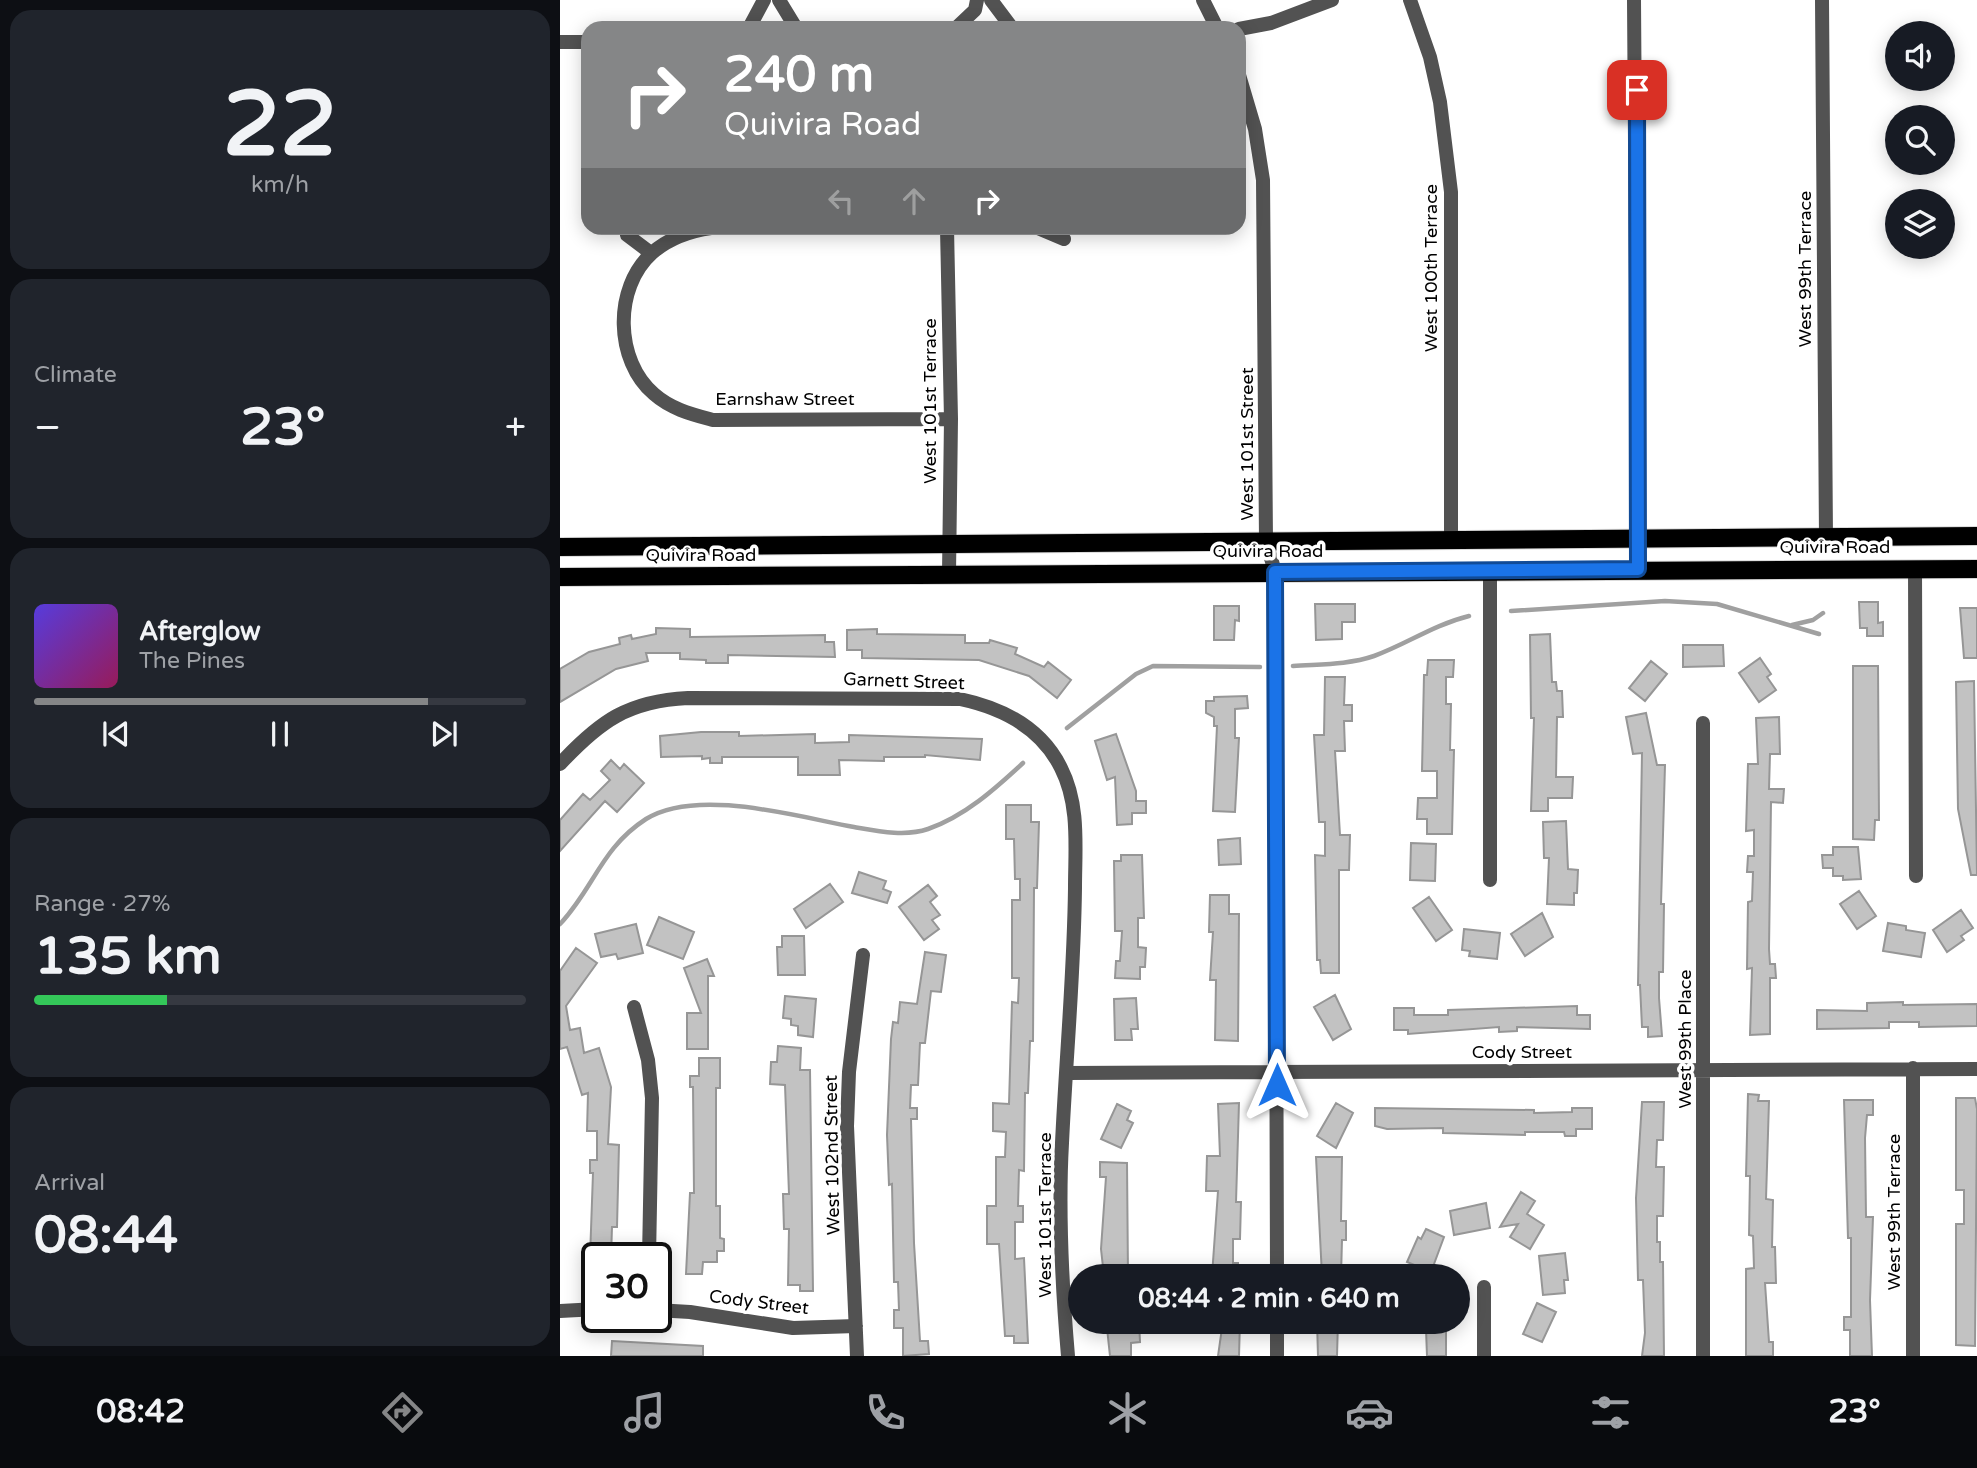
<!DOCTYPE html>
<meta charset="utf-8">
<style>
:root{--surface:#171b24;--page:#20242c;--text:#f1f3f6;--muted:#9ea1a6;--line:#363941;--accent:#858687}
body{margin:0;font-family:"Varela Round",sans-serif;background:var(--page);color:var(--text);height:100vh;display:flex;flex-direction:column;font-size:26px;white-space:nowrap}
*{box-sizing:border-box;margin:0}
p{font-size:23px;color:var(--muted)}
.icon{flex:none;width:38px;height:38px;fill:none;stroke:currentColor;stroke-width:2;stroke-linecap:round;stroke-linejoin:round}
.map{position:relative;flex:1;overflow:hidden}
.drawer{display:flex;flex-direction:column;gap:10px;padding:10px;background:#0d0f14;width:560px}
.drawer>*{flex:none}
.guide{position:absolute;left:21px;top:21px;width:665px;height:214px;border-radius:21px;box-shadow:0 4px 18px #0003;background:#858687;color:#fff;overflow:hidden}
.buttons{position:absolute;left:1325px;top:21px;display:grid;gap:14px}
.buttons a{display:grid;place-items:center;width:70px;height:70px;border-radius:50%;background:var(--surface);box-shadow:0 4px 18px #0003;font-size:35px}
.speed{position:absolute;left:21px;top:1242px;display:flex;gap:14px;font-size:35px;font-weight:700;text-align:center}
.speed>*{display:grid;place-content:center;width:91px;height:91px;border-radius:50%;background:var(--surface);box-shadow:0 4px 18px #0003;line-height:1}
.speed .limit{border:4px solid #111;border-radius:10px;background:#fff;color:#111}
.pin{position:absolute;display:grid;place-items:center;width:60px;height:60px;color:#fff;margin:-30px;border-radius:14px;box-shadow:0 4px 10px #0006}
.me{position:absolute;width:77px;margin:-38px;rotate:0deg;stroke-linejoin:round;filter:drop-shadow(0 0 5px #0008)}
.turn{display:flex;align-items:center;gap:24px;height:147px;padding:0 28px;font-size:32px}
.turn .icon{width:91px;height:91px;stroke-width:2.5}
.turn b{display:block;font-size:49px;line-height:60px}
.lanes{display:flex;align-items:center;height:66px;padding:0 28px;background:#0003;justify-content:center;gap:35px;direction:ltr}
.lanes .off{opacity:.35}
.big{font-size:52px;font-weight:700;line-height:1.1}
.drawer .tile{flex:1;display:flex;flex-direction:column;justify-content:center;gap:10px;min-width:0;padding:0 24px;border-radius:21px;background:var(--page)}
.drawer .dial{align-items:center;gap:0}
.dial b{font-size:91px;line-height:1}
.song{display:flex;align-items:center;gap:21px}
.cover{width:84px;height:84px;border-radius:10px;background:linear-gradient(135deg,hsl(250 70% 55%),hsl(330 70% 35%))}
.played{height:7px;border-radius:4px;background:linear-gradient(90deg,var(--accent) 80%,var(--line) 80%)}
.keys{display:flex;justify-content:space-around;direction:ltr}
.heat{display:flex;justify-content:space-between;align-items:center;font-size:38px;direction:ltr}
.charge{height:10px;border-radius:5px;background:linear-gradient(90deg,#34c759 27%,var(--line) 0)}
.trip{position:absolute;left:508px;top:1264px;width:402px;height:70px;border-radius:35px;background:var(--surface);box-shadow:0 4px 18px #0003;font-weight:700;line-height:70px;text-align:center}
.tabs{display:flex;height:112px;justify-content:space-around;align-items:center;background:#090b0e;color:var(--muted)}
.tabs .icon{width:49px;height:49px}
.tabs .selected{color:var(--accent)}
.tabs b{font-size:32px;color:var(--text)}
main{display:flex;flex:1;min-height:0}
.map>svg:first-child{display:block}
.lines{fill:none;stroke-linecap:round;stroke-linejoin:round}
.stream{stroke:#a0a0a0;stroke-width:4.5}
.building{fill:#c2c2c2;stroke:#969696;stroke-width:2}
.primary-casing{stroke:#dbdbdb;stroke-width:20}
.minor{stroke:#525252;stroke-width:14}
.primary{stroke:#000;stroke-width:18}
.route-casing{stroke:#114b97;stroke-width:18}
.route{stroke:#1a73e8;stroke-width:12}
.labels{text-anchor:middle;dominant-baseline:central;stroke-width:7;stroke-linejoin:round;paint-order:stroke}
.street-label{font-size:18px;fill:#000;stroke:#fff}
</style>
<main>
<section class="drawer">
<div class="tile dial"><b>22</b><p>km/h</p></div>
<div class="tile"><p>Climate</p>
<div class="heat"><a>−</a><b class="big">23°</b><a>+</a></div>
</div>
<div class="tile">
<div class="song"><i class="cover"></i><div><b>Afterglow</b><p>The Pines</p></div></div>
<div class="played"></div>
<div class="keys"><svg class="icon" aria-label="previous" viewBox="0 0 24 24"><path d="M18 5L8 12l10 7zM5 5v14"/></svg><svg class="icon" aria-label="pause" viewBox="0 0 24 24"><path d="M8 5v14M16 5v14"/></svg><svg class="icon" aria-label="next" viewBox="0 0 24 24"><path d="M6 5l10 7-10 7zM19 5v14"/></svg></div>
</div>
<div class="tile"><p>Range · 27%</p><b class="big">135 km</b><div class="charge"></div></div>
<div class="tile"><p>Arrival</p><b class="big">08:44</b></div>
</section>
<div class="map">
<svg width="1417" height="1356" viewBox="0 0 1417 1356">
<rect width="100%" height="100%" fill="#fff"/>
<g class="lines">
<!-- stream -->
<path class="stream" d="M951,611L1105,601L1157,604L1259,634
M1232,625L1253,620L1263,613
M733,666C759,664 788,665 814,656C847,644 873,625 909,616
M507,728L576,674L593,666L700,667
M0,924C34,888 41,848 86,819C137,787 238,817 294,827C317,831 345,837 368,829C405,816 435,789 463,763"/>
</g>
<!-- building -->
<path class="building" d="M1299,602H1318V623L1323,622V636H1307V628H1300Z
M755,604H795V622H782V639L756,640Z
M654,606H679V621L675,620L674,640H654Z
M1400,608H1417V658H1404Z
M96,628L130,629V637L265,635V642H274L275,657L168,655V663H146V660L120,659V653H86L88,661L56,669L0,702V669L29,652L60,644L59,638L71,635L72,639L96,634Z
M317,629V634L405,635V643H429L430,640L457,648L455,654L484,667L488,662L511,680L497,698L469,676L419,660L302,658V650H287V630Z
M990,634L992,682H996L997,691H1002L1003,717H997L996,777H1013L1012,798H988V811H971L974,718H971L970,635Z
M1123,645H1163L1164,666L1123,667Z
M1200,658L1211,674L1207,677L1216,690L1199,702L1179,673Z
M868,660H894L893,677H886V704H891L890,750H894L892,834H867V819H857L858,798H877V771H862L864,675H867Z
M1091,661L1107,674L1085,701L1069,688Z
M1293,666H1318L1319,820H1315L1314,840L1293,839Z
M765,677H785L784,705H792V721H784L785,751H775L780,835H790L789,870H779V973H761L760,960H757L755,855L765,856V822H759L754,735H764Z
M1414,681L1417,875H1411L1398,809L1396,682Z
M687,696L688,708L675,709V738H679L675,812L653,811L657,726H654V717L646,713V701H654V697Z
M1086,713L1097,765H1105L1101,904H1104L1103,972H1099V998L1102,1036L1088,1037V1027H1082L1080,985H1078L1082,753L1073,754L1066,717Z
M1219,717L1220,754H1210L1209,789H1224L1223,803L1211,802L1209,949L1210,964H1215L1216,978H1210V1034L1190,1035L1192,968L1187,969L1188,902L1192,901L1193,872H1187L1188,856H1194V830L1186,831L1188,764H1198L1196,718Z
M141,732H179V736L255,734V743L289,742V735L422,739L420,760L365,755V757H324V761L279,760L280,775H238V757H162V763H150V758L142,759V756L101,757L100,736Z
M556,734L576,791V801H586V813H572V824L557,825L555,777L547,780L535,741Z
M51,760L60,769L64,764L84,783L57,812L45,801L0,851V820L23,794L30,800L50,780L41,771Z
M446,805H471V822H479L477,888H474L473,1041H470L468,1093H465L464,1171L459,1170L458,1206H463V1222H455V1259L464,1258L468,1343H454V1336H445L439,1244H427V1206H436V1157H445L446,1132L433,1131V1103L449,1104L452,1002L458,1003L459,978H452V900H460V879H455L454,839H446Z
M1006,821L1008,869L1018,870L1017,893H1014V905L987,904L989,858H984L983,822Z
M680,838L681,864L659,865L658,840Z
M851,843L876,844L875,881L850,880Z
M1273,847H1298L1301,879L1283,880V876H1273V868H1263L1262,855H1273Z
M561,855H582L584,918H578V947L586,948L585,967H580V979L555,978L556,961H560L562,931H555L554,861H561Z
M299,872L326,881L323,889L331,892L327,903L292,893Z
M270,884L283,902L246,928L234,909Z
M368,885L377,896L370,902L380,915L372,920L379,929L364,940L339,907Z
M1299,891L1316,916L1297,929L1280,904Z
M650,895H669V914H679L678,1041L655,1040L656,980H650L653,932H649Z
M869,897L892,930L876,941L853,908Z
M1401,910L1413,928L1401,936L1404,940L1387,952L1373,930Z
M982,913L993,937L965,956L951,934Z
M99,917L134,932L123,959L87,945Z
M1328,923L1346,926V930L1365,933L1361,957L1323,951Z
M76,924L83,953L58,959L56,954L41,957L35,934Z
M904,929L940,933L937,959L909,956L910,951L902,950Z
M222,936H244L245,975H218L217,947H222Z
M16,948L37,963L6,1006L10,1030L20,1028L24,1053L39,1048L51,1087L48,1144L59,1145L57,1227H52L51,1258H30L33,1173H30V1160H37V1131H27L28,1093L22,1095L7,1047L0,1049V971Z
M365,952L386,955L381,992L371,991L365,1043H360L358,1085H351L350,1108H357V1119H351L354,1243L360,1341H368L369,1354L343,1356V1328H334V1310H339L338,1282H334L332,1184L329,1185L327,1135L331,1039L333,1022L338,1023L340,1002L357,1004Z
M147,959L154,976H148V1049H127V1013H141L124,968Z
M775,995L791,1029L773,1040L754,1007Z
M225,996L256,999L253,1037L238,1035V1026L231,1025V1019L223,1018Z
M576,998L578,1029H571L572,1040H555L554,999Z
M1343,1002V1005L1417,1004V1026L1359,1027V1022H1329V1028L1257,1029V1010L1307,1011V1003Z
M1017,1006V1015H1030V1029L957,1027V1031L939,1032V1027L848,1034V1030H834V1008H854V1015H888V1010Z
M218,1046L241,1048L240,1070H250L253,1291H240V1285H228L229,1229H224L223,1194H229L225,1085L210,1084L211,1062H217Z
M139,1058H160V1088H156V1206H160V1238L164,1239V1251H157V1262H143L142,1274H126L130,1193H134L133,1087H130V1076H139Z
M1188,1094L1199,1095L1198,1101H1209L1206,1199L1213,1200L1212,1247H1215L1216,1283H1205L1209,1342H1213V1356H1186V1269L1194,1268L1193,1236L1189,1235L1190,1176H1186Z
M1396,1098H1415L1417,1109L1415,1346L1396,1345V1224H1404V1190H1396Z
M1284,1100H1313V1115H1307L1305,1138L1306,1217H1313L1310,1300L1312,1356H1290V1330H1284V1317H1291V1238H1288Z
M1082,1102H1104L1103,1140H1097L1096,1167H1104L1103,1216H1097V1242H1100V1262H1103L1104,1356H1082L1085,1333L1083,1280H1078L1076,1198Z
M679,1103L676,1202H681L680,1239H673V1263H678V1276H652L658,1191H646L647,1156H660L658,1104Z
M776,1103L793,1113L776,1148L757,1136Z
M557,1104L571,1111L567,1120L573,1123L561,1148L541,1139Z
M815,1108L974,1110V1113L1012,1112V1108H1032V1129H1016V1136H1005L1004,1132H965V1135L883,1133V1128L827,1129L815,1126Z
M756,1157H782L781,1221H786V1240H782L781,1276H762Z
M540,1162L567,1163L568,1276H544L541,1249L546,1177H540Z
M961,1192L975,1201L967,1214L984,1225L970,1249L950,1237L958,1224L940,1227Z
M926,1203L930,1228L894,1235L890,1211Z
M866,1229L884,1237L871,1272L847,1262L858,1237L861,1239Z
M1005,1253L1008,1280H1004L1005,1293L983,1295L979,1256Z
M977,1303L996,1312L982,1342L963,1334Z
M551,1321H579L580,1342L571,1343V1356H550L547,1328H552Z
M663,1321H680L679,1356H658Z
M757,1321H778L777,1356H758Z
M866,1329H886V1356H867Z
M52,1341L143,1346V1356H51Z"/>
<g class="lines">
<!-- primary casing -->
<g class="primary-casing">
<path id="primary" d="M0,547L1417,536
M0,577L1417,569"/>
</g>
<!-- minor -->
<path class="minor" d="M219,0L236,28
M431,0L452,28
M643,0L657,28
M850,0L870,57L880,102L891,192V540
M1074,0L1078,569
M1262,0L1266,538
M189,28L204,0
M396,28L415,10L417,0
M679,29L711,23L772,0
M0,42H28
M679,75L695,129L703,180L706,541L715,572L717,1276
M151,228C130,231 108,239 92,253C53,288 55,361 94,394C111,409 131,414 153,420L391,419
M387,228L391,419L389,574
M478,228L504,239
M67,235L91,253
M1355,568L1356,876
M930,571V880
M1143,723V1356
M0,764C40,721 68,701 128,698L400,699C442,708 481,727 501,768C520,805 515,848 515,888C514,974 506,1058 502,1143C498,1214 502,1286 508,1356
M74,1007L88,1060L92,1098L89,1258
M507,1073L1417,1069
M96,1310L130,1312L233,1328L296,1326
M0,1311L37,1309
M297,1356L287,1126L289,1072L303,955
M717,1356V1321
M924,1356V1287
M1353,1356V1068"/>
<!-- primary -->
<use href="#primary" class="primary"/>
</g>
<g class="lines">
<!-- route casing -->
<g class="route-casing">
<path id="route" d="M717,1085L715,572L1078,569L1077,90"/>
</g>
<!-- route -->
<use href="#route" class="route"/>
</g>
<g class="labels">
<!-- street labels -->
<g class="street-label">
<text transform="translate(871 268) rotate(-90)">West 100th Terrace</text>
<text transform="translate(1245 269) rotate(-90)">West 99th Terrace</text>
<text x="225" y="399">Earnshaw Street</text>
<text transform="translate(370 401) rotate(-90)">West 101st Terrace</text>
<text transform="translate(687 444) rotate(-90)">West 101st Street</text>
<text x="1275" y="547">Quivira Road</text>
<text x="708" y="551">Quivira Road</text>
<text x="141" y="555">Quivira Road</text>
<text transform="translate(344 681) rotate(2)">Garnett Street</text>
<text transform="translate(1125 1039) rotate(-90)">West 99th Place</text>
<text x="962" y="1052">Cody Street</text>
<text transform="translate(272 1155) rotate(-91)">West 102nd Street</text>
<text transform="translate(1334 1212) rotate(-90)">West 99th Terrace</text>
<text transform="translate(485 1215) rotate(-90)">West 101st Terrace</text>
<text transform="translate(199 1302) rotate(7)">Cody Street</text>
</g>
</g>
</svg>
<div class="buttons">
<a><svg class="icon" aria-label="sound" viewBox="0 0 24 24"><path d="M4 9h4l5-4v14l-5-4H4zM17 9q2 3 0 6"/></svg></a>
<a><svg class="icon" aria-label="search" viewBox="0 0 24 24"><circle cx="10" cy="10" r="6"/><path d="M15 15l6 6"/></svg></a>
<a><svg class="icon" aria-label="layers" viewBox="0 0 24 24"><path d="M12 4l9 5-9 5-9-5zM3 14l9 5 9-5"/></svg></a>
</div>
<div class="speed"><div class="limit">30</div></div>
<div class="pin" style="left:1077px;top:90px;background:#d93025"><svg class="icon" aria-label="arrive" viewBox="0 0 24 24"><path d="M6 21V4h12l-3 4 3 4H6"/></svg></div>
<svg class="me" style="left:717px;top:1085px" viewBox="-20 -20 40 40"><path d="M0-17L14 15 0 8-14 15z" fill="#1a73e8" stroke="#fff" stroke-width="4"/></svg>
<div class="trip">08:44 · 2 min · 640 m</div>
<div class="guide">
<div class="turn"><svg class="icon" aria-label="right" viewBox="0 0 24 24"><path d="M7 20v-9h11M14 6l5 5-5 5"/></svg><div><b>240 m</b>Quivira Road</div></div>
<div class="lanes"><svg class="icon off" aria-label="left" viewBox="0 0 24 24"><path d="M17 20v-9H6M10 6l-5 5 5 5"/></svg><svg class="icon off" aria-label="ahead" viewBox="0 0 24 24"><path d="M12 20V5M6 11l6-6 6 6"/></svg><svg class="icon" aria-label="right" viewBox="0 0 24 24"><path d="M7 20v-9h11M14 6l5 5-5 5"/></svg></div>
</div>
</div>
</main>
<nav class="tabs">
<b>08:42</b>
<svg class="icon selected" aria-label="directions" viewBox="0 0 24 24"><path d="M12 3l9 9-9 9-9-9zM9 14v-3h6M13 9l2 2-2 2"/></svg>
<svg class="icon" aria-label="music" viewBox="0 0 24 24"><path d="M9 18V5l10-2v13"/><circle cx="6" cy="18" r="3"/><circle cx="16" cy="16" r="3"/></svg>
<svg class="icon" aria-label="phone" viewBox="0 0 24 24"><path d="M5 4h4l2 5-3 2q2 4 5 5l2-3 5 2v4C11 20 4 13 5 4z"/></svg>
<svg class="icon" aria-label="climate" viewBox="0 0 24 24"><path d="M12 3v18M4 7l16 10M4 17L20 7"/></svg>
<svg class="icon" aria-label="car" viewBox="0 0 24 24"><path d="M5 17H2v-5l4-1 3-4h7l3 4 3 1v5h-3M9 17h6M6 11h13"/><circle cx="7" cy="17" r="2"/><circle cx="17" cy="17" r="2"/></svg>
<svg class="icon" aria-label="filters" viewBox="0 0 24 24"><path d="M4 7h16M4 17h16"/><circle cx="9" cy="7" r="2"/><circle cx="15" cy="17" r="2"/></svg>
<b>23°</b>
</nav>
